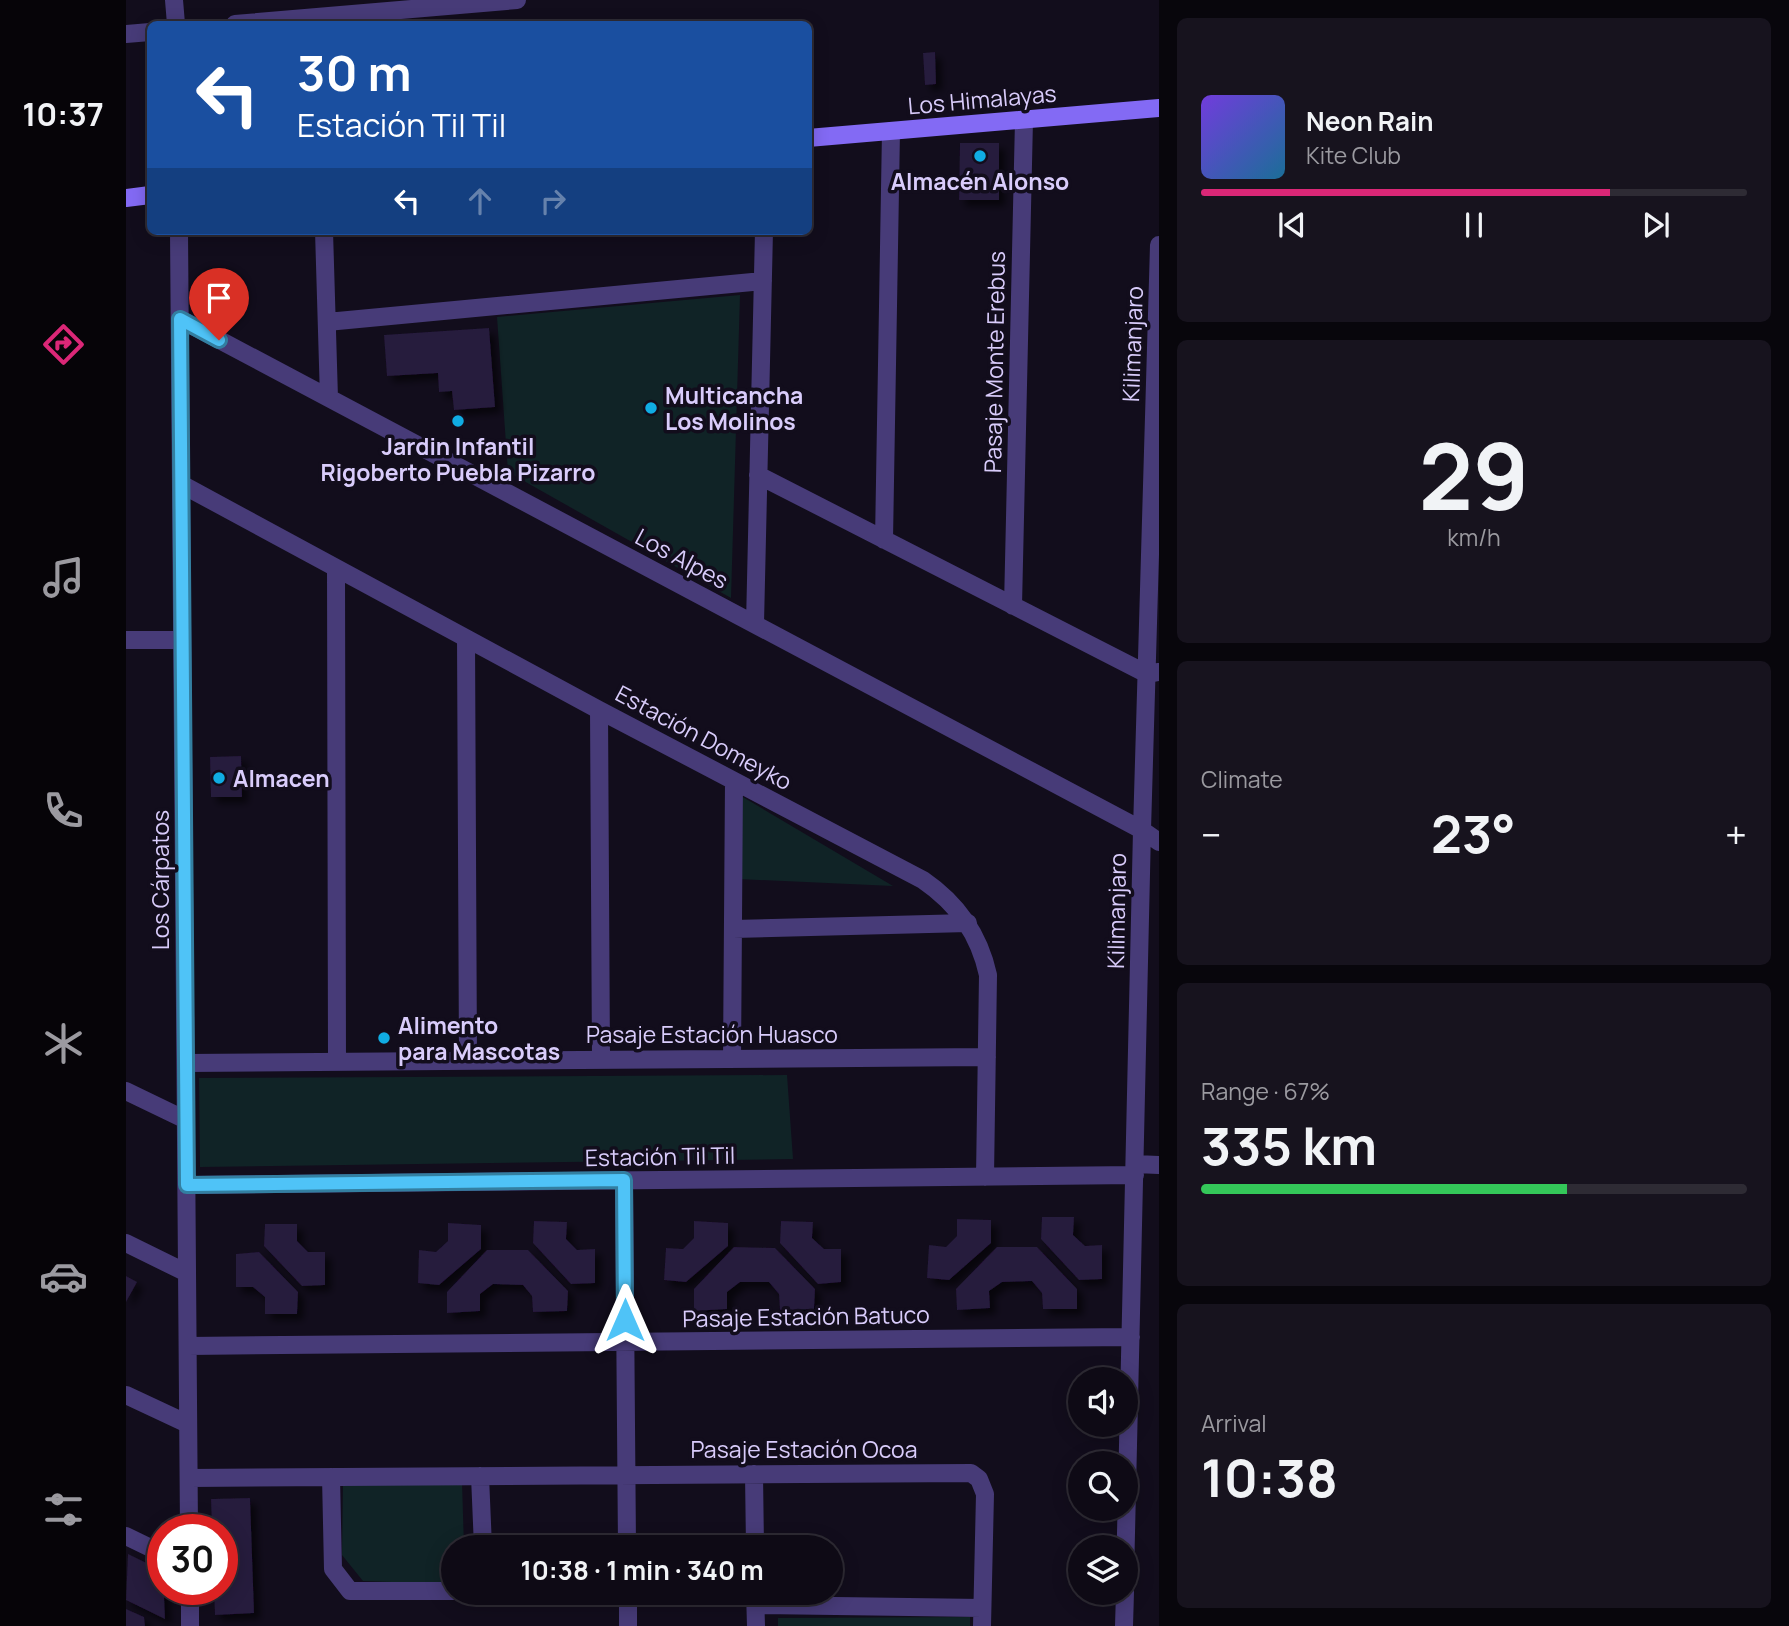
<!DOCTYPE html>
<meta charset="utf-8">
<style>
:root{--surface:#0e0a15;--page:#17131e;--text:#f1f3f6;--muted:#9b9aa0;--line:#2e2b34;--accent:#db2777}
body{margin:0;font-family:Manrope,sans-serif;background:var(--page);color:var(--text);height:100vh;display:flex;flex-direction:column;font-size:26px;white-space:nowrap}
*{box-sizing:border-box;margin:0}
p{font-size:23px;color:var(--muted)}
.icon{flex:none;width:38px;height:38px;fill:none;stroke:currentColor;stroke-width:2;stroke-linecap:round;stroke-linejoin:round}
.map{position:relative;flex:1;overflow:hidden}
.panel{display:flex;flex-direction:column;gap:18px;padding:18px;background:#08060c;width:630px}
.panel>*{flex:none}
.guide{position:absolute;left:21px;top:21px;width:665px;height:214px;border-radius:10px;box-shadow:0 4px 18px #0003,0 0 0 2px var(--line);background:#1a4fa0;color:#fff;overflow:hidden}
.fabs{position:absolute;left:942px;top:1367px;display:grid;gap:14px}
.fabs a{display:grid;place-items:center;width:70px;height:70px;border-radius:50%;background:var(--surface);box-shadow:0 4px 18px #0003,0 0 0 2px var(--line);font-size:35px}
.speed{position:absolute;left:21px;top:1514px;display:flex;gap:14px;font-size:35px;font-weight:700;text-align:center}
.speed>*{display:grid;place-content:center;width:91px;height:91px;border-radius:50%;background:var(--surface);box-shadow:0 4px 18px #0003,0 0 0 2px var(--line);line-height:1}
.speed .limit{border:10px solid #d22;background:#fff;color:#111}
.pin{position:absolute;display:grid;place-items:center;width:60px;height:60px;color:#fff;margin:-72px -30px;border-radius:50% 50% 50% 0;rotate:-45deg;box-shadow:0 0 7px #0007}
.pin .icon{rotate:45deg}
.me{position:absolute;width:77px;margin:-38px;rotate:0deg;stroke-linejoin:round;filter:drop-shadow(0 0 5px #0008)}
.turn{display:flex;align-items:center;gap:24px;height:147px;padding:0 35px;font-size:32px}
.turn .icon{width:91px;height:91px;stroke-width:2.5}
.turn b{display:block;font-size:49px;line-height:60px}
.lanes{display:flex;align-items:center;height:66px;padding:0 35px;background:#0003;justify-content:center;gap:35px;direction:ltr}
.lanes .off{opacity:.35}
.big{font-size:52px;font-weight:700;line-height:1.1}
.panel .tile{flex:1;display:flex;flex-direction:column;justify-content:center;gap:10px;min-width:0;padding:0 24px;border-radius:10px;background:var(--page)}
.panel .dial{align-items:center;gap:0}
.dial b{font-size:91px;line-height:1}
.song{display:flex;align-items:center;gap:21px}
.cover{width:84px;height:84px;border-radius:10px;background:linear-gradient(135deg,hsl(260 70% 55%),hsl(200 70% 35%))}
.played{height:7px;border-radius:4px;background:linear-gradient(90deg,var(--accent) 75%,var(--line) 75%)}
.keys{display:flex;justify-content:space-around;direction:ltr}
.heat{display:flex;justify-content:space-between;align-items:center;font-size:38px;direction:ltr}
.charge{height:10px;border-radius:5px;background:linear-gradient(90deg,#34c759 67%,var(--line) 0)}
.trip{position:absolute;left:315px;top:1535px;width:402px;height:70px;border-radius:35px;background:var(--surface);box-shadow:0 4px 18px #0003,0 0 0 2px var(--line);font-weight:700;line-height:70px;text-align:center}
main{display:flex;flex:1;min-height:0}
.tab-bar{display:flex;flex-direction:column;width:126px;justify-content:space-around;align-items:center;background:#060408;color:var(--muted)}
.tab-bar .icon{width:49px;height:49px}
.tab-bar .active{color:var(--accent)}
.tab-bar b{font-size:32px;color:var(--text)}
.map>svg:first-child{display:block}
.green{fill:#102326}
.building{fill:#261a3c;filter:url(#shadow)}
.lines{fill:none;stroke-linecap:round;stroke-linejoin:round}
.street{stroke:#473b78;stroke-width:18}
.secondary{stroke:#836af4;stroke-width:18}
.route-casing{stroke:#337fa1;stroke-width:18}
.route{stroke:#4fc3f7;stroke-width:12}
.poi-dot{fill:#10ace3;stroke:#120d1c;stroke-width:2.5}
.labels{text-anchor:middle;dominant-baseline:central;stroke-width:7;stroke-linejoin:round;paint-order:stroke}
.street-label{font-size:23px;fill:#d9ccfb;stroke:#120d1c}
.poi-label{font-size:23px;font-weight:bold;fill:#d9ccfb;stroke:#120d1c;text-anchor:start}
</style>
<main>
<nav class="tab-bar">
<b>10:37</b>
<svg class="icon active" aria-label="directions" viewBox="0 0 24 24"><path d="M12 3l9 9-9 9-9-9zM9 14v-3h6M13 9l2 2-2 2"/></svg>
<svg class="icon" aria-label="music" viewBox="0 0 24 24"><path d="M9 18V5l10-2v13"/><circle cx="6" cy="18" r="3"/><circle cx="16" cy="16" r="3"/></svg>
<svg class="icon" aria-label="phone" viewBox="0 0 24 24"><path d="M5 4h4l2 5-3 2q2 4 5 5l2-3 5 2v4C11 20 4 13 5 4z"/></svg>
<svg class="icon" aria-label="climate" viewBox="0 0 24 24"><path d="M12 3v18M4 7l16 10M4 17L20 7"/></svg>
<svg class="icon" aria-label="car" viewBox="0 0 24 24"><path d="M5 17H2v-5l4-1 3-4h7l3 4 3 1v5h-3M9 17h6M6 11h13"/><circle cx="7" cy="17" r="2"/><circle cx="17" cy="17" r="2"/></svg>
<svg class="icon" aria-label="filters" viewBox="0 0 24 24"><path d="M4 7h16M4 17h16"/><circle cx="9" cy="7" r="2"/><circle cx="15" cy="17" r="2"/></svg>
</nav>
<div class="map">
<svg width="1033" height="1626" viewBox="0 0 1033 1626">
<defs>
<filter id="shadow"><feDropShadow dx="6" dy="6" stdDeviation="3.5" flood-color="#0009"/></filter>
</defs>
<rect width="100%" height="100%" fill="#120d1c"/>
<!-- green -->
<path class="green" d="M614,295L605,598L382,472L371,317Z
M615,796L767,886L612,879Z
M661,1075L667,1159L74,1167L73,1078Z
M336,1482L338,1547H327V1575L322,1584L237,1581L216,1555L217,1483Z
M844,1617V1626H652V1618Z"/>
<!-- building -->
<path class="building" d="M809,52L810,84L799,85L797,53Z
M834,143H873V200H833Z
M363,328L369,407L328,410L326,391L313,392L312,373L261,376L258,335Z
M115,756L116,797H85L84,757Z
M916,1217H948L947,1235L959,1246L976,1245V1279L953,1280L915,1239Z
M831,1219L865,1220V1243L823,1280L801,1278L803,1245L820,1247L831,1236Z
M408,1221L441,1222L440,1239L451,1250L469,1249V1283L445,1284L407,1243Z
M568,1221L602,1223V1246L560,1282L538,1280L540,1248L557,1249L568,1238Z
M655,1221L687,1222L686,1238L698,1249H715V1282L692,1284L654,1243Z
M322,1223L355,1225V1249L313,1285L292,1283L293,1250L310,1252L322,1241Z
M139,1224H171V1241L182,1252H199V1285L176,1286L138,1246Z
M608,1247L649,1248L689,1289L688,1309L654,1310L653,1294L643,1282H614L601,1292V1309L568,1311V1289Z
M871,1247H911L951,1289V1309H917L916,1293L906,1281L876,1282L863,1291L864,1308L831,1310L830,1289Z
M361,1250H402L442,1291L441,1311L407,1312L406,1296L397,1285L367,1284L354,1294V1311L321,1313V1292Z
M133,1252L172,1292L171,1314H139V1297L127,1287H110V1254Z
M0,1276L11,1282L0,1302Z
M124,1498L128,1613L89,1615L88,1589H96V1530H86L85,1499Z
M2,1554L37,1571L39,1619L0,1600Z
M0,1609L18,1617L19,1626H0Z"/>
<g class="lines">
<!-- street -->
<path class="street" d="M48,0L50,24
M109,24L391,0
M0,34L24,32
M53,231L63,1530
M198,231L203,398
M54,319L1016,830L1033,842
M201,322L637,281
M632,475L1021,674L1033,672
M55,484L473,710L797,880C832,904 853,934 862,975L859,1177
M758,540L765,131
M210,568L211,1062
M887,606L898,120
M629,624L638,231
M340,638L342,1060
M0,640H56
M473,710L475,1060
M607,929L842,923
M606,1059L608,781
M60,1063L861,1057
M0,1091L60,1120
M1009,1164L1033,1165
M498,1180L501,1547
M61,1185L1009,1175
M0,1243L61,1273
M62,1346L1005,1337
M0,1395L62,1424
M628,1474L629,1547
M354,1476L357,1547
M205,1477L207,1569L224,1591H327
M63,1478L845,1473L853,1479L859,1494L856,1626
M0,1536L37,1554
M999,1577L1016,830L1033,245
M64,1589V1626
M502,1592V1626
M629,1592L630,1626
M629,1605L856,1608
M998,1626L999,1592"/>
<!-- secondary -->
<path class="secondary" d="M682,138L1033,108
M0,198L24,195"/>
</g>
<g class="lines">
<!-- route casing -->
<g class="route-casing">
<path id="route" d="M93,340L54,319L61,1185L498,1180L499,1320"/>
</g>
<!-- route -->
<use href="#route" class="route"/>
</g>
<!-- markers -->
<g class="poi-dot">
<circle cx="854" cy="156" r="7"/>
<circle cx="525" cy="408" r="7"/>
<circle cx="332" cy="421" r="7"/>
<circle cx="93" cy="778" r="7"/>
<circle cx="258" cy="1038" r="7"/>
</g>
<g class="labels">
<!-- street labels -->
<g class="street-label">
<text transform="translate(856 99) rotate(-5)">Los Himalayas</text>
<text transform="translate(1006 344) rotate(-88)">Kilimanjaro</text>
<text transform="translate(868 362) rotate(-89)">Pasaje Monte Erebus</text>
<text transform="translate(556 558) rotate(28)">Los Alpes</text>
<text transform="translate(578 737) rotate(28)">Estación Domeyko</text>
<text transform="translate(34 880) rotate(-90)">Los Cárpatos</text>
<text transform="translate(990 911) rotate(-89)">Kilimanjaro</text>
<text x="586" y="1034">Pasaje Estación Huasco</text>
<text transform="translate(534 1156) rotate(-1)">Estación Til Til</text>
<text transform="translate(680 1316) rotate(-1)">Pasaje Estación Batuco</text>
<text x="678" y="1449">Pasaje Estación Ocoa</text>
</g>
<!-- poi labels -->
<g class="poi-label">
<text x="854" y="181" text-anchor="middle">Almacén Alonso</text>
<text x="539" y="395">Multicancha<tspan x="539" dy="26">Los Molinos</tspan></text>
<text x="332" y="446" text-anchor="middle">Jardin Infantil<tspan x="332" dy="26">Rigoberto Puebla Pizarro</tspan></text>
<text x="107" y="778">Almacen</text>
<text x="272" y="1025">Alimento<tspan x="272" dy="26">para Mascotas</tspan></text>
</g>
</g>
</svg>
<div class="fabs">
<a><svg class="icon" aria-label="sound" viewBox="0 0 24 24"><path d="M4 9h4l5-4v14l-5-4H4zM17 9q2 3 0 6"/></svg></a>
<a><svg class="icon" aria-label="search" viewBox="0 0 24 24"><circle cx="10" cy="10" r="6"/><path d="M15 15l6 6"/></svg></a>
<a><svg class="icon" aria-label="layers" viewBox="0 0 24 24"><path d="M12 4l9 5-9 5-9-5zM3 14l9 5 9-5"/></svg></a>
</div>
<div class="speed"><div class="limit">30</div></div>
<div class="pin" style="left:93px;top:340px;background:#d93025"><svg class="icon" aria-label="arrive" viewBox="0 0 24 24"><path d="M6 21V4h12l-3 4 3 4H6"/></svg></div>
<svg class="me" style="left:499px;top:1320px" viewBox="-20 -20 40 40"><path d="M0-17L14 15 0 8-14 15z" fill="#4fc3f7" stroke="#fff" stroke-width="4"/></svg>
<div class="trip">10:38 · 1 min · 340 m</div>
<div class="guide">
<div class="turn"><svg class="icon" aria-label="left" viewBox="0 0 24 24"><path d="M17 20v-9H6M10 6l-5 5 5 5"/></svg><div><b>30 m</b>Estación Til Til</div></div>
<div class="lanes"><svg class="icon" aria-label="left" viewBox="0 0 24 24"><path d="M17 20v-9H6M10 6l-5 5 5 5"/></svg><svg class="icon off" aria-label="ahead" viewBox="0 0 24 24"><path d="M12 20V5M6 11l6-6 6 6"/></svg><svg class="icon off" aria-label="right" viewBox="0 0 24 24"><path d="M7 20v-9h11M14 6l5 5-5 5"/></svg></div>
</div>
</div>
<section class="panel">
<div class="tile">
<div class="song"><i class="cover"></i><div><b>Neon Rain</b><p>Kite Club</p></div></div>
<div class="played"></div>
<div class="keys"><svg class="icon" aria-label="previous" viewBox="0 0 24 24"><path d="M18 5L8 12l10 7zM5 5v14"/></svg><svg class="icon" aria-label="pause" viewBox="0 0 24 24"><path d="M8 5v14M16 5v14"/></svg><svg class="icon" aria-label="next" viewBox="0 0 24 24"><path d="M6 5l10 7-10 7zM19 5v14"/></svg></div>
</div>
<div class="tile dial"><b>29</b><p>km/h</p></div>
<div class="tile"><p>Climate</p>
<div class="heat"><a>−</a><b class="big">23°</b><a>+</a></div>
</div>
<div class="tile"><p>Range · 67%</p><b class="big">335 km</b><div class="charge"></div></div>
<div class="tile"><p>Arrival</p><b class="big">10:38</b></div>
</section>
</main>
